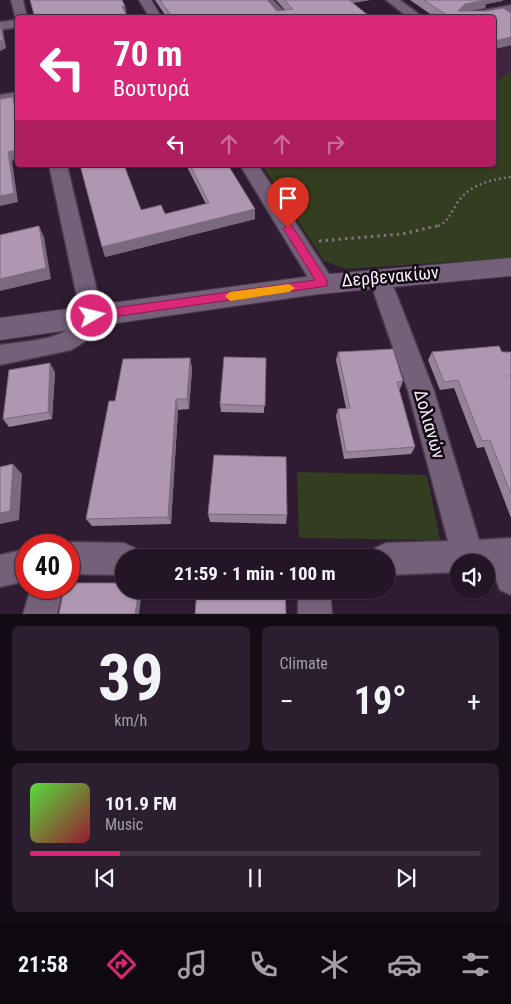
<!DOCTYPE html>
<meta charset="utf-8">
<style>
:root{--surface:#231526;--page:#2b1e2e;--text:#f1f3f6;--muted:#a39fa7;--line:#403443;--accent:#db2777}
body{margin:0;font-family:"Roboto Condensed",sans-serif;background:var(--page);color:var(--text);height:100vh;display:flex;flex-direction:column;font-size:19px;white-space:nowrap}
*{box-sizing:border-box;margin:0}
p{font-size:16px;color:var(--muted)}
.icon{flex:none;width:28px;height:28px;fill:none;stroke:currentColor;stroke-width:2;stroke-linecap:round;stroke-linejoin:round}
.map{position:relative;height:614px;overflow:hidden}
.sheet{display:flex;flex-direction:column;gap:12px;padding:12px;background:#130c15;flex:1}
.sheet>*{flex:none}
.hud{position:absolute;left:15px;top:15px;width:481px;height:152px;border-radius:5px;box-shadow:0 1px 4px #0004,0 0 0 1px var(--line);background:#db2777;color:#fff;overflow:hidden}
.buttons{position:absolute;left:450px;top:554px;display:grid;gap:10px}
.buttons a{display:grid;place-items:center;width:45px;height:45px;border-radius:50%;background:var(--surface);box-shadow:0 1px 4px #0004,0 0 0 1px var(--line);font-size:25px}
.speed{position:absolute;left:15px;top:534px;display:flex;gap:10px;font-size:25px;font-weight:700;text-align:center}
.speed>*{display:grid;place-content:center;width:65px;height:65px;border-radius:50%;background:var(--surface);box-shadow:0 1px 4px #0004,0 0 0 1px var(--line);line-height:1}
.speed .limit{border:8px solid #d22;background:#fff;color:#111}
.pin{position:absolute;display:grid;place-items:center;width:42px;height:42px;color:#fff;margin:-51px -21px;border-radius:50% 50% 50% 0;rotate:-45deg;box-shadow:0 0 5px #0007}
.pin .icon{rotate:45deg}
.me{position:absolute;width:55px;margin:-28px;rotate:82deg;stroke-linejoin:round;filter:drop-shadow(0 0 4px #0008)}
.turn{display:flex;align-items:center;gap:18px;height:105px;padding:0 15px;font-size:22px}
.turn .icon{width:65px;height:65px;stroke-width:2.5}
.turn b{display:block;font-size:35px;line-height:42px}
.lanes{display:flex;align-items:center;height:48px;padding:0 15px;background:#0003;justify-content:center;gap:25px;direction:ltr}
.lanes .off{opacity:.35}
.big{font-size:38px;font-weight:700;line-height:1.1}
.sheet .card{flex:1;display:flex;flex-direction:column;justify-content:center;gap:8px;min-width:0;padding:0 18px;border-radius:8px;background:var(--page)}
.sheet .dial{align-items:center;gap:0}
.dial b{font-size:65px;line-height:1}
.song{display:flex;align-items:center;gap:15px}
.cover{width:60px;height:60px;border-radius:8px;background:linear-gradient(135deg,hsl(110 70% 55%),hsl(350 70% 35%))}
.played{height:5px;border-radius:2px;background:linear-gradient(90deg,var(--accent) 20%,var(--line) 20%)}
.keys{display:flex;justify-content:space-around;direction:ltr}
.heat{display:flex;justify-content:space-between;align-items:center;font-size:28px;direction:ltr}
.sheet .tiles{flex:1;display:grid;gap:12px;grid-template-columns:1fr 1fr}
.card:last-child{grid-column:span 2}
.trip{position:absolute;left:115px;top:549px;width:280px;height:50px;border-radius:25px;background:var(--surface);box-shadow:0 1px 4px #0004,0 0 0 1px var(--line);font-weight:700;line-height:50px;text-align:center}
.menu{display:flex;height:80px;justify-content:space-around;align-items:center;background:#0e080f;color:var(--muted)}
.menu .icon{width:35px;height:35px}
.menu .current{color:var(--accent)}
.menu b{font-size:22px;color:var(--text)}
.map>svg:first-child{display:block}
.built{fill:#3d2540}
.green{fill:#333d1f}
.lines{fill:none;stroke-linecap:round;stroke-linejoin:round}
.minor-casing{stroke:#48394b;stroke-width:3}
.tertiary-casing{stroke:#48394b;stroke-width:2}
.path-far1{stroke:#837285;stroke-width:2.5;stroke-dasharray:2 3;stroke-linecap:butt}
.path{stroke:#837285;stroke-width:3;stroke-dasharray:2.5 4;stroke-linecap:butt}
.minor{fill:#756079;fill-rule:evenodd}
.tertiary{fill:#756079;fill-rule:evenodd}
.wall{fill:#968299}
.shaded-wall{fill:#7a6a7d}
.building{fill:#af97b2;stroke:#7a6a7d}
.route{fill:#db2777;stroke:#8e194d}
.slow{fill:#f59e0b}
.labels{text-anchor:middle;dominant-baseline:central;stroke-width:5;stroke-linejoin:round;paint-order:stroke}
.street-label{font-size:18px;fill:#fbeefc;stroke:#120a13}
</style>
<div class="map">
<svg width="511" height="614" viewBox="0 0 511 614">
<rect width="100%" height="100%" fill="#2f1c32"/>
<!-- built -->
<path class="built" d="M511,15V72L494,82V18Z"/>
<!-- green -->
<path class="green" d="M511,72V258L346,269L324,261L262,165H494V82Z
M297,472L427,475L440,540L299,538Z"/>
<g class="lines">
<!-- minor casing -->
<g class="minor-casing">
<path id="minor" d="M11,0H23L27,18H18V27L0,30V22L16,20Z
M139,0H151L162,18H150Z
M260,0H273L291,18H278Z
M386,0H400L424,18H409Z
M511,5V13L485,18H457L463,14Z
M18,92V101L0,103V95Z
M49,165H67L103,316L94,336L71,350L0,365V345C24,341 69,341 81,316Z
M240,165H258L331,277L334,283L331,289L323,291L315,289Z
M385,285L393,287L396,293L434,391L479,540L511,538V595L500,590L492,570L486,571V562H459V572L386,575V558H371L375,548L386,543L448,541L408,391L374,293L377,287Z
M69,542L124,543L135,548L139,558H124V575L69,574V545H62Z
M26,549V581L0,587V555Z
M31,588H63L57,614H23Z
M298,590H330L332,614H298Z"/>
</g>
<!-- tertiary casing -->
<g class="tertiary-casing">
<path id="tertiary" d="M511,258V276L319,294L0,340V318L319,275Z"/>
</g>
<!-- path-far1 -->
<path class="path-far1" d="M438,226C448,222 450,214 456,205C468,185 489,180 511,177"/>
<!-- path -->
<path class="path" d="M319,241L402,234L441,225"/>
<!-- minor -->
<use href="#minor" class="minor"/>
<!-- tertiary -->
<use href="#tertiary" class="tertiary"/>
</g>
<!-- wall -->
<path class="wall" d="M155,0H267L277,11L285,10L276,0H370L353,3L369,16V18H167Z
M410,0H503L502,1L486,4L485,8L469,11H488L503,8L511,13V45L494,49V18H436Z
M186,165H228L255,219L105,257L141,210L165,214L206,204Z
M338,352L403,381L400,389H399L415,447L411,454L344,459L336,416L338,409L346,408L336,360Z
M432,352H511V518L484,447L477,448L454,388L440,390L428,360Z
M190,358L192,369L189,409L178,410L171,524L92,526L86,519L115,401Z
M266,358L264,413L221,412L220,404Z
M55,372L52,419L9,427L3,419Z
M208,514L287,515L286,524L210,522Z"/>
<!-- shaded-wall -->
<path class="shaded-wall" d="M344,0H370L343,4Z
M481,0H503L502,1L486,4L485,8L463,12L458,11L465,4Z
M122,6H125L127,14Z
M0,24L3,31L6,48L0,51Z
M511,37V45L494,49V41Z
M13,97L16,105L18,115V126Z
M18,150V159L12,161L18,202L0,206V196L8,152Z
M255,209V219L105,257L102,247Z
M39,226L44,237L51,279L0,291V279Z
M190,358L192,369L189,409L187,399Z
M50,363L55,372L52,419L48,412Z
M176,399L178,410L171,524L168,517Z
M13,464L22,474L19,520L0,524V513Z
M139,590H142L139,614H135Z"/>
<!-- building -->
<path class="building" d="M30,0H122L125,6H122L128,18H35Z
M160,0H267L277,11L293,9L284,0H349L369,16L358,18H173Z
M424,0H486L465,4L458,11H488L503,8L511,13V37L494,41V18H451Z
M0,24L3,40L0,41Z
M13,97L18,126V150L8,152L14,193L0,196V99Z
M80,165H124L141,210L161,205L165,214L209,203L190,165H228L255,209L102,247Z
M39,226L46,268L0,279V235Z
M499,346L502,352H511V375H510L511,378V494L490,440L482,441L458,380L444,382L432,352Z
M393,349L403,381L397,382L415,447L346,452L338,409L350,408L338,352Z
M224,357L266,358L265,406L220,404Z
M190,358L187,399H176L168,517L86,519L109,401H115L123,359Z
M50,363L48,412L3,419L9,370Z
M214,455L286,457L287,515L208,514Z
M13,464L10,511L0,513V467Z
M69,583H124V590H139L135,614H59L64,588H69Z
M197,590L285,591L286,614H195Z"/>
<!-- route -->
<path class="route" d="M288,225L292,226L327,280V286L92,320L86,316L92,311L315,280L283,228Z"/>
<!-- slow -->
<path class="slow" d="M289,284L295,288L289,292L230,301L225,296L230,292Z"/>
<g class="labels">
<!-- street labels -->
<g class="street-label">
<text transform="translate(390 276) rotate(-5)">Δερβενακίων</text>
<text transform="translate(430 424) rotate(74)">Δολιανών</text>
</g>
</g>
</svg>
<div class="buttons">
<a><svg class="icon" aria-label="sound" viewBox="0 0 24 24"><path d="M4 9h4l5-4v14l-5-4H4zM17 9q2 3 0 6"/></svg></a>
</div>
<div class="speed"><div class="limit">40</div></div>
<div class="pin" style="left:288px;top:228px;background:#d93025"><svg class="icon" aria-label="arrive" viewBox="0 0 24 24"><path d="M6 21V4h12l-3 4 3 4H6"/></svg></div>
<svg class="me" style="left:92px;top:316px" viewBox="-20 -20 40 40"><circle r="17" fill="#db2777" stroke="#fff" stroke-width="3"/><path d="M0-11L8 9 0 5-8 9z" fill="#fff"/></svg>
<div class="trip">21:59 · 1 min · 100 m</div>
<div class="hud">
<div class="turn"><svg class="icon" aria-label="left" viewBox="0 0 24 24"><path d="M17 20v-9H6M10 6l-5 5 5 5"/></svg><div><b>70 m</b>Βουτυρά</div></div>
<div class="lanes"><svg class="icon" aria-label="left" viewBox="0 0 24 24"><path d="M17 20v-9H6M10 6l-5 5 5 5"/></svg><svg class="icon off" aria-label="ahead" viewBox="0 0 24 24"><path d="M12 20V5M6 11l6-6 6 6"/></svg><svg class="icon off" aria-label="ahead" viewBox="0 0 24 24"><path d="M12 20V5M6 11l6-6 6 6"/></svg><svg class="icon off" aria-label="right" viewBox="0 0 24 24"><path d="M7 20v-9h11M14 6l5 5-5 5"/></svg></div>
</div>
</div>
<section class="sheet">
<div class="tiles">
<div class="card dial"><b>39</b><p>km/h</p></div>
<div class="card"><p>Climate</p>
<div class="heat"><a>−</a><b class="big">19°</b><a>+</a></div>
</div>
<div class="card">
<div class="song"><i class="cover"></i><div><b>101.9 FM</b><p>Music</p></div></div>
<div class="played"></div>
<div class="keys"><svg class="icon" aria-label="previous" viewBox="0 0 24 24"><path d="M18 5L8 12l10 7zM5 5v14"/></svg><svg class="icon" aria-label="pause" viewBox="0 0 24 24"><path d="M8 5v14M16 5v14"/></svg><svg class="icon" aria-label="next" viewBox="0 0 24 24"><path d="M6 5l10 7-10 7zM19 5v14"/></svg></div>
</div>
</div>
</section>
<nav class="menu">
<b>21:58</b>
<svg class="icon current" aria-label="directions" viewBox="0 0 24 24"><path d="M12 3l9 9-9 9-9-9zM9 14v-3h6M13 9l2 2-2 2"/></svg>
<svg class="icon" aria-label="music" viewBox="0 0 24 24"><path d="M9 18V5l10-2v13"/><circle cx="6" cy="18" r="3"/><circle cx="16" cy="16" r="3"/></svg>
<svg class="icon" aria-label="phone" viewBox="0 0 24 24"><path d="M5 4h4l2 5-3 2q2 4 5 5l2-3 5 2v4C11 20 4 13 5 4z"/></svg>
<svg class="icon" aria-label="climate" viewBox="0 0 24 24"><path d="M12 3v18M4 7l16 10M4 17L20 7"/></svg>
<svg class="icon" aria-label="car" viewBox="0 0 24 24"><path d="M5 17H2v-5l4-1 3-4h7l3 4 3 1v5h-3M9 17h6M6 11h13"/><circle cx="7" cy="17" r="2"/><circle cx="17" cy="17" r="2"/></svg>
<svg class="icon" aria-label="filters" viewBox="0 0 24 24"><path d="M4 7h16M4 17h16"/><circle cx="9" cy="7" r="2"/><circle cx="15" cy="17" r="2"/></svg>
</nav>
